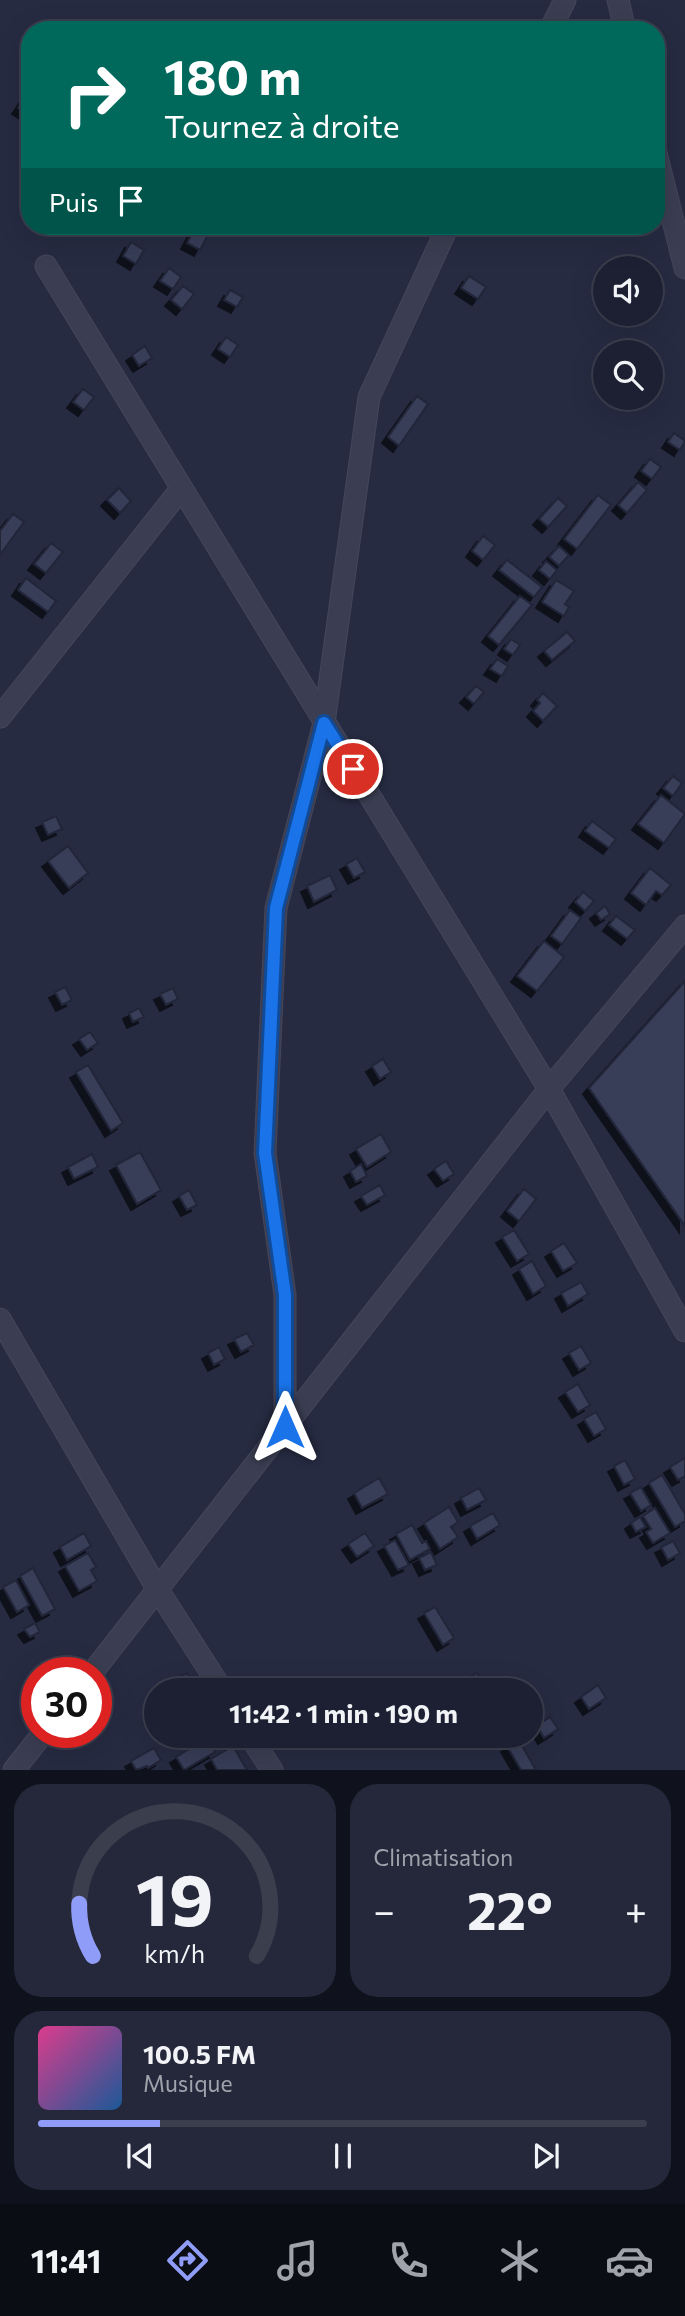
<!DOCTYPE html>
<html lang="fr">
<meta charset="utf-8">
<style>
:root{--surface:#1c2032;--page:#25283a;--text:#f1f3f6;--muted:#a0a3ac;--line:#3a3e4d;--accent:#909df8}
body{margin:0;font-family:Commissioner,sans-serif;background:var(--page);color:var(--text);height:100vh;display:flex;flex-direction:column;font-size:26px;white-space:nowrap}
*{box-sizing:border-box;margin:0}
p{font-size:23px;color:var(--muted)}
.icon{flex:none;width:38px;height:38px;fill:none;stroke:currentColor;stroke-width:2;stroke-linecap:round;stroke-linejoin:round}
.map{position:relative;height:1770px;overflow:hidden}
.drawer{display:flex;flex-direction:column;gap:14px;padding:14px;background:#0f121c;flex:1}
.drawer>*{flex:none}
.top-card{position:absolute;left:21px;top:21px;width:644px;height:214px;border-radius:28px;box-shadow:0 7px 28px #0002,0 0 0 2px var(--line);background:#00695c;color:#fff;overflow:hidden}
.fabs{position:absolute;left:593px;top:256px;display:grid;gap:14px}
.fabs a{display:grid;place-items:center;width:70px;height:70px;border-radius:50%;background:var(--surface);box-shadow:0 7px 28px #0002,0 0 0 2px var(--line);font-size:35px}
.speed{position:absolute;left:21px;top:1657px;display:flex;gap:14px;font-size:35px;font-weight:700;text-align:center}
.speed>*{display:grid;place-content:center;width:91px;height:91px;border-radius:50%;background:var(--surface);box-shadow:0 7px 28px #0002,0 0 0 2px var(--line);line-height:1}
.speed .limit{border:10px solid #d22;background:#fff;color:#111}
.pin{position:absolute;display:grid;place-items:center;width:60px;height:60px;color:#fff;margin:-30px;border:4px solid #fff;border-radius:50%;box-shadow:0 2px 7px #0007}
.me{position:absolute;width:77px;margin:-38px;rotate:0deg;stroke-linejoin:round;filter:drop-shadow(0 0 5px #0008)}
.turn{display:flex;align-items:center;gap:24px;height:147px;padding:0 28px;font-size:32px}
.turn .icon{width:91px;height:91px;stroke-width:2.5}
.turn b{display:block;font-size:49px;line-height:60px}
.then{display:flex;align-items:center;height:66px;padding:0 28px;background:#0003;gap:14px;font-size:26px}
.big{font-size:52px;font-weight:700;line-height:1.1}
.drawer .tile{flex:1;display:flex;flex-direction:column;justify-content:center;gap:10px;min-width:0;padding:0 24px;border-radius:28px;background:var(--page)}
.drawer .dial{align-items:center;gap:0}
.dial svg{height:182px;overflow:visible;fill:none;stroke:var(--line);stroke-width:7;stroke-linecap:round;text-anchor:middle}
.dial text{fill:var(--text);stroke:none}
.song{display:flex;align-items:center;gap:21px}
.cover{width:84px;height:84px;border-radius:10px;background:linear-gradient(135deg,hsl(330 70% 55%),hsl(210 70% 35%))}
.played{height:7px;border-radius:4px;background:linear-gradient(90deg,var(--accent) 20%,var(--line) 20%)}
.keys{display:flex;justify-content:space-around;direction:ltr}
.heat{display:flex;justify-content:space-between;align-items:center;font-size:38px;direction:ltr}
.drawer .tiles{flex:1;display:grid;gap:14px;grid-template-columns:1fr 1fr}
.tile:last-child{grid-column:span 2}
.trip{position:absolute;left:144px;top:1678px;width:399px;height:70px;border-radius:35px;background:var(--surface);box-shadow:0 7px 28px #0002,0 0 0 2px var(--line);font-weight:700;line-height:70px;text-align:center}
.dock{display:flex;height:112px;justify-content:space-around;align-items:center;background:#0b0d14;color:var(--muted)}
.dock .icon{width:49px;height:49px}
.dock .current{color:var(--accent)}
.dock b{font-size:32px;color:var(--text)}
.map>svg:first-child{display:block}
.building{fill:#383e58;stroke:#212539;stroke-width:2;filter:url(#shadow)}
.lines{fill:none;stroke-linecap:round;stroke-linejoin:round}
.street-casing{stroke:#44475b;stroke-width:23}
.street{stroke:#3b3e52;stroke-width:21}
.route-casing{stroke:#114b97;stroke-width:18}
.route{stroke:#1a73e8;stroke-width:12}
</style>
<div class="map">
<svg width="685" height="1770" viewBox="0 0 685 1770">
<defs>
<filter id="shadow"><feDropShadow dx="-6" dy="6" stdDeviation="0" flood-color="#0009"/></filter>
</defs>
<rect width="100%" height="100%" fill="#262b42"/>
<!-- building -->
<path class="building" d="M29,92H30V116L18,108Z
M194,230L207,237L200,250L187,243Z
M131,242L144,250L136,264L123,256Z
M169,268L181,277L173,289L160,281Z
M469,276L486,287L478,299L461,288Z
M183,286L194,294L182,309L171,300Z
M230,290L243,297L237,307L224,300Z
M226,337L238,345L230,357L218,349Z
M145,346L152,358L139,366L132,355Z
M83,389L94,397L84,410L73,402Z
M417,396L428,404L399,446L388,437Z
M674,433L685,441L680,450L668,442Z
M650,459L661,467L652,479L641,471Z
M638,482L647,490L627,513L618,505Z
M119,488L131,501L120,513L107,500Z
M598,495L611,505L577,549L564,539Z
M558,498L567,506L548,527L539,519Z
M13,514L24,522L0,555V531Z
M483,536L495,545L483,560L472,551Z
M51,543L63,552L46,573L34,564Z
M559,546L569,555L559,566L549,557Z
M507,560L542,587L534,597L499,570Z
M546,561L557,570L550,579L539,570Z
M26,578L56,601L48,612L18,590Z
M556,580L574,591L565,604L569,607L564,616L542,602Z
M520,596L532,605L499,645L488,636Z
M567,632L575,641L552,660L544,651Z
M511,639L520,645L513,655L504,649Z
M497,659L508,666L502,676L490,669Z
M476,686L484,692L474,704L466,697Z
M543,693L557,706L543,721L533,711L540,703L537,700Z
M673,776L682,783L673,796L663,788Z
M661,795L685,814L664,843L638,824Z
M56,816L62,829L48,835L42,822Z
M592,821L616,839L609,848L585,831Z
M68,846L88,873L69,888L48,861Z
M357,858L365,872L354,878L346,864Z
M650,868L671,885L662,895L656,891L646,905L631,893Z
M330,875L337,890L314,902L307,886Z
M583,892L594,901L585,911L575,902Z
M605,906L610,914L601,920L596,913Z
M570,910L581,918L562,944L551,936Z
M616,916L635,930L627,939L609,925Z
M544,941L564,957L537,991L517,976Z
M685,981V1226L589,1088Z
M65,987L72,1000L62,1005L55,992Z
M173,988L178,999L166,1005L160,994Z
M139,1008L144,1017L133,1022L129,1013Z
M90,1032L98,1043L87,1050L79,1039Z
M383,1059L391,1072L380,1079L372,1066Z
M88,1065L123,1123L111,1131L76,1072Z
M381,1134L391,1152L367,1167L356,1149Z
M140,1152L161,1190L137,1204L116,1165Z
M92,1154L98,1167L74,1179L68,1167Z
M446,1161L454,1174L443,1181L434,1169Z
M361,1164L367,1176L356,1182L350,1171Z
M380,1185L385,1195L367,1205L361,1196Z
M524,1189L536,1199L519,1221L507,1211Z
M189,1190L197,1205L187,1210L179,1196Z
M514,1230L529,1254L517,1261L502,1237Z
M564,1243L577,1263L563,1271L551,1251Z
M532,1261L546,1286L533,1294L519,1269Z
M581,1282L588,1294L568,1306L561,1293Z
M247,1333L254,1345L241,1352L234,1339Z
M581,1346L591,1363L579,1370L569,1353Z
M219,1347L225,1359L214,1365L208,1353Z
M578,1384L590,1405L578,1412L565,1392Z
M596,1412L606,1429L594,1436L584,1419Z
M685,1458V1476L678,1480L670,1467Z
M625,1460L635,1479L624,1485L614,1466Z
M662,1475L685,1514V1521L675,1527L649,1483Z
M379,1478L388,1494L362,1508L354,1493Z
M641,1487L651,1505L641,1511L630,1493Z
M479,1488L486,1500L467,1510L461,1498Z
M449,1507L458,1522L451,1527L458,1537L440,1549L424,1523Z
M655,1508L670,1533L653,1543L646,1532L651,1529L643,1516Z
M493,1513L500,1525L477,1539L470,1526Z
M640,1517L646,1527L636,1532L631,1523Z
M412,1525L422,1543L426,1541L430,1549L410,1560L396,1534Z
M84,1533L91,1546L67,1560L60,1547Z
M365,1533L374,1546L357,1557L348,1544Z
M395,1540L409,1565L398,1570L384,1546Z
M673,1541L680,1553L668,1560L661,1547Z
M431,1552L437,1565L425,1570L419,1558Z
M88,1553L96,1567L91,1570L97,1581L79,1591L65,1566Z
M33,1568L55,1609L42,1616L20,1576Z
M16,1580L29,1605L17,1612L3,1587Z
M435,1607L454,1638L443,1645L424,1613Z
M35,1623L40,1632L30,1637L24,1629Z
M187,1673L196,1690H179L173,1681Z
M477,1673L487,1690H470L464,1680Z
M598,1685L606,1698L589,1709L581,1697Z
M550,1717L558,1729L544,1738L537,1726Z
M207,1738L215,1752L184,1770L176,1757Z
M518,1739L536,1770H521L507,1746Z
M233,1746L247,1770H217L211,1759Z
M154,1748L161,1760L148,1768L147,1766L136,1770L131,1761Z"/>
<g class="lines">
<!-- street casing -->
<g class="street-casing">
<path id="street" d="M618,0L625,30
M550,30L565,0
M656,153L685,268
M46,266L549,1089L685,1331
M0,717L181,489
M0,1319L158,1590L222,1690
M285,1427V1295L265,1153L276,908L324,723L369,397L448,226
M92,1673L549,1089L685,926
M250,1736L272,1770
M14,1770L44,1732"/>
</g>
<!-- street -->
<use href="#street" class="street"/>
</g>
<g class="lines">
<!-- route casing -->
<g class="route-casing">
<path id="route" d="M285,1427V1295L265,1153L276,908L324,723L353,769"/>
</g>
<!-- route -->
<use href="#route" class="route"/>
</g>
</svg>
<div class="fabs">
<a><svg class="icon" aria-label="sound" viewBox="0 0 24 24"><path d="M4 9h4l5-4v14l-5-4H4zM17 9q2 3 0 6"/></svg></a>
<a><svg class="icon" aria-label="search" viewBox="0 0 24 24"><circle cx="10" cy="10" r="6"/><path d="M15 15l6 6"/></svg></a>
</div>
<div class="speed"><div class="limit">30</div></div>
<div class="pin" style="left:353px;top:769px;background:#d93025"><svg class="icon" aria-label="arrive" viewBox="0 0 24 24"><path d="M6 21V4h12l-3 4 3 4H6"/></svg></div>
<svg class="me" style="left:285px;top:1427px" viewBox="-20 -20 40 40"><path d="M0-17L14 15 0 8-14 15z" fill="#1a73e8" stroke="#fff" stroke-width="4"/></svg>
<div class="trip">11:42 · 1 min · 190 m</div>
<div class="top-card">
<div class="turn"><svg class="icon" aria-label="right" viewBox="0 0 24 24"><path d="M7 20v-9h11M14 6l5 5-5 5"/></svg><div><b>180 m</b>Tournez à droite</div></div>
<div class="then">Puis<svg class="icon" aria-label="arrive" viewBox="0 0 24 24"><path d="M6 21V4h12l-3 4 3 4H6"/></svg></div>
</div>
</div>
<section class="drawer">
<div class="tiles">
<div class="tile dial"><svg viewBox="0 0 100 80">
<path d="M14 69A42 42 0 1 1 86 69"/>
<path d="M14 69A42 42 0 0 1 8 46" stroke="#909df8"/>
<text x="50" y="56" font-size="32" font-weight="700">19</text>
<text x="50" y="72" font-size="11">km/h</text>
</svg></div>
<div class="tile"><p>Climatisation</p>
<div class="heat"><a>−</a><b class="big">22°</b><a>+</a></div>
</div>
<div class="tile">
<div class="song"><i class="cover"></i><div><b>100.5 FM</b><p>Musique</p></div></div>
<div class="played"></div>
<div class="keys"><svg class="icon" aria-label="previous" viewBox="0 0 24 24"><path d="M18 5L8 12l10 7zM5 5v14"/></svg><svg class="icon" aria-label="pause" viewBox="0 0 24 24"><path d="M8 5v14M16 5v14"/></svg><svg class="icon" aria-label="next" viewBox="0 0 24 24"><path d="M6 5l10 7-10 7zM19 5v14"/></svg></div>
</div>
</div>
</section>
<nav class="dock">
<b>11:41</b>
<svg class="icon current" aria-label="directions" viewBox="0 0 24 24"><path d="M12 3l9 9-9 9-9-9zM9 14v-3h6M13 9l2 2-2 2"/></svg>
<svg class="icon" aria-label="music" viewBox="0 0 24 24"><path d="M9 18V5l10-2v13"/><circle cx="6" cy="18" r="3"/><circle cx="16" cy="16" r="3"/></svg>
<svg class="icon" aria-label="phone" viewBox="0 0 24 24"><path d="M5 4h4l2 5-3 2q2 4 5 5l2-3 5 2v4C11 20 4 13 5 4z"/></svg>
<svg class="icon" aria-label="climate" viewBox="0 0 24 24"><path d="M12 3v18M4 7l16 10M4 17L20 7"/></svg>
<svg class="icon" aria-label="car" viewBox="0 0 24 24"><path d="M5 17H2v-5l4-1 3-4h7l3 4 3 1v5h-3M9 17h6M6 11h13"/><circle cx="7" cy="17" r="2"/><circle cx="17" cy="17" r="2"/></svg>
</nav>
